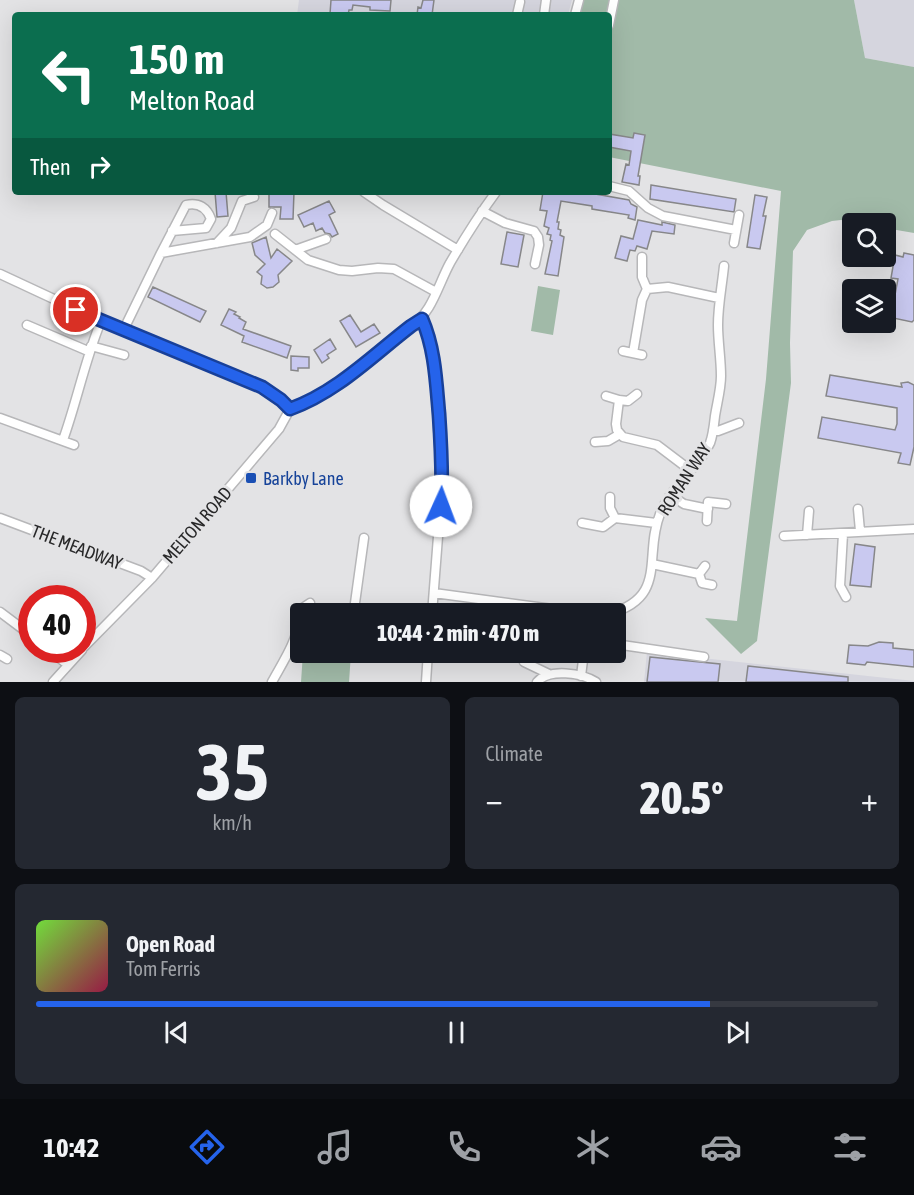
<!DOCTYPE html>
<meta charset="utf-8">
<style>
:root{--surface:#171b24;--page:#242831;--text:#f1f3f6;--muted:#9ea1a6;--line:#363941;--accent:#2563eb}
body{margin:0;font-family:"Asap Condensed",sans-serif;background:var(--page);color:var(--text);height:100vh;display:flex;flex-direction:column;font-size:22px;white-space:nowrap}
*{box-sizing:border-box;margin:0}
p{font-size:20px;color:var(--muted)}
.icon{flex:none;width:33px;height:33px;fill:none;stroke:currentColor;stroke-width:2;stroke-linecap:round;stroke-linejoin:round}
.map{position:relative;height:682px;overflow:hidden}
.side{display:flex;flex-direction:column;gap:15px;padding:15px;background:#0d0f14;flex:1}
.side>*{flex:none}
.hud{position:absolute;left:12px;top:12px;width:600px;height:183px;border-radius:6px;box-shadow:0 6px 24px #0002;background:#0b6e4f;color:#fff;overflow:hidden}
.buttons{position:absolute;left:842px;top:213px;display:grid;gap:12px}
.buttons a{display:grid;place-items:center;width:54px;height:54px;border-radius:6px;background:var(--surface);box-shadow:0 6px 24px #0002;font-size:30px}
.speed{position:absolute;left:18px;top:585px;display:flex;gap:12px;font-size:30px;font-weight:700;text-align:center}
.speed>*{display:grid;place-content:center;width:78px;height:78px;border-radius:50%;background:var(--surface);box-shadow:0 6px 24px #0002;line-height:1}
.speed .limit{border:9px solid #d22;background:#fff;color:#111}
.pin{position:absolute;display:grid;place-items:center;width:51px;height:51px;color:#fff;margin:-26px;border:3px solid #fff;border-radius:50%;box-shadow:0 2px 6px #0007}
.me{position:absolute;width:66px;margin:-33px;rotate:2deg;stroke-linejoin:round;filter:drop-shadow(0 0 4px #0008)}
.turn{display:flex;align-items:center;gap:21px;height:126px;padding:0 18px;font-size:27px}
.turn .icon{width:78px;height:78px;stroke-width:2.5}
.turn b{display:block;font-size:42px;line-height:51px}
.then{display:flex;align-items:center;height:57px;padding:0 18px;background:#0003;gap:12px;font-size:22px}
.big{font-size:45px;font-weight:800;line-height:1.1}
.side .tile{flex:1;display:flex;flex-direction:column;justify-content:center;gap:9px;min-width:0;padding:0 21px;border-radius:9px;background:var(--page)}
.side .dial{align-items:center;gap:0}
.dial b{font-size:78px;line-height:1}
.song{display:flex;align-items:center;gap:18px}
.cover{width:72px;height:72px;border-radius:9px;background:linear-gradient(135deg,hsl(100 70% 55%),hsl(340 70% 35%))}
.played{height:6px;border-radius:3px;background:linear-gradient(90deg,var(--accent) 80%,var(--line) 80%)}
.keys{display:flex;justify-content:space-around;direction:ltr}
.heat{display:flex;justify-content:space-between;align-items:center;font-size:33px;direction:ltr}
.side .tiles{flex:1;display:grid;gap:15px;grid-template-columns:1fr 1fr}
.tile:last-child{grid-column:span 2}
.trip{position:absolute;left:290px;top:603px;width:336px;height:60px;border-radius:6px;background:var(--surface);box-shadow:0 6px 24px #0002;font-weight:800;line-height:60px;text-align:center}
.dock{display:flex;height:96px;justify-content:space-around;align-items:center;background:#090b0e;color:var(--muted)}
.dock .icon{width:42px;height:42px}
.dock .active{color:var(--accent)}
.dock b{font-size:27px;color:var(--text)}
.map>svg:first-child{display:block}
.built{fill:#d5d5de}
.green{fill:#a1baa8}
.building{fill:#c9c9f0;stroke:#878789;stroke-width:1.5}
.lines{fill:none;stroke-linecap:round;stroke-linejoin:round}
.minor-casing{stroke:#b7b7b9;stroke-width:11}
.minor{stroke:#fff;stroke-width:8}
.route-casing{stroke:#184099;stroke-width:15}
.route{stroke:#2563eb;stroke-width:10}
.transit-dot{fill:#1a4fb4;stroke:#e3e3e5;stroke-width:2}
.labels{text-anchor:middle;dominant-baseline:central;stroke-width:6;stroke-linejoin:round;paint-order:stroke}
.transit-label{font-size:18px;fill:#164399;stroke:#e3e3e5;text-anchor:start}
.street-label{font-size:18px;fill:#282829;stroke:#e3e3e5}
</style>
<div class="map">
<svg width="914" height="682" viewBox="0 0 914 682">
<rect width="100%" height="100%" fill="#e3e3e5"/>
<!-- built -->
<path class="built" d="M299,0H572L568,15H297Z
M854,0H914V67L865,58Z
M647,652L914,681V682H644Z"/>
<!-- green -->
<path class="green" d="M581,0H854L865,58L914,67V233L885,228V224L862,223L841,220L832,221L807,230L793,251L790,343L791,383L757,641L741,654L705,618L737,621L766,379L781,191L609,157V15H577Z
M538,286L560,290L553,335L531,331Z
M303,653H351L349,682H301Z"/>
<!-- building -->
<path class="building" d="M331,0H391L390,11L370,10V7L353,5L352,10H349L348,15L330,14Z
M423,0H434L432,15H417L418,7L421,8Z
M634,133L645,135L638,176H640L639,185L622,182L626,164L629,165L631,151L609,147V134L633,138Z
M651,185L736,199L734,212L650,199Z
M215,192H226L228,216L217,217Z
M269,192H294L293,219H280L281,207H269Z
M543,192H584L629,200L631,204L637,207L635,220L628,218L629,215L592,209V206L561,201L557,222H559L558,229L561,230L560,235L564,237L558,276L545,274L552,241L550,240L551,235L547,234L549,228L544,226L547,211L540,210Z
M755,195L767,197L763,216H766L760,249L747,247Z
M329,201L335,212L329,215L338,234L332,237L330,234L325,233L322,228L316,231L313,223L304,227L298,215Z
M638,220L662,225V222L675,225L674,234L652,231L647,249L637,246L635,251L630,250L627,261L615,258L621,236L633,239Z
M507,232L524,235L518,267L501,264Z
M266,237L271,258L277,249L292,261L278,275L279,282L273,287L267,288L261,284L262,276L257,272L265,264L255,255L252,243Z
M904,253L914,255V320L912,322L893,318V316L885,314L889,294L895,295L898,279L891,278L895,255L903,257Z
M153,287L206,311L200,322L148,297Z
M229,309L236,312L234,314L240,317L239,318L246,322L243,329L291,346L287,358L242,342L244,336L221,325Z
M350,315L361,332L374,324L380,333L356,347L340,321Z
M330,339L336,349L327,355L329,358L322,363L314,350Z
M291,356L309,357V368H298V371L291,370Z
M830,375L902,387L901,383L908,382L914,385V447L910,465L898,463L901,453L818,438L822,417L895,430L897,424V408L826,396Z
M855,544L875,547L871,587L850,585Z
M879,642L893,643V648L914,650V667L867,662L865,665L847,663L849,645L868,646Z
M650,657L720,664L718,682H647Z
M748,666L848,677V682H746Z"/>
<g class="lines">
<!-- minor casing -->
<g class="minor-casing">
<path id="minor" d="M517,15L520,2
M544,15L546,0
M575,15L579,0
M609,25L614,0
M609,186L629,191L648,208L663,216L736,230
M364,192L383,205L458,250
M482,211L505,223L534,231L538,237L539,245L535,264
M275,234L308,260L339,270L352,271L378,268L394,269L436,292
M217,243L231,228L242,201L254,197
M734,243L739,215
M295,250L326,239
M161,253L186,205C199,202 207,208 211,219L206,228L172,231
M642,257V277L647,289
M0,274L101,321L262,387L281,400L290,409
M422,319L429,336L433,352L442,485L432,614
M27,325L88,351
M123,331L161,253L250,237L267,225L272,213
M91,346L124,355
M623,351L642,355
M633,353L642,300L647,289L668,287L719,298
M637,394L628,401L619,400L616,424L617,430L623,437L657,445L690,470
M606,396L619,400
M0,418L74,445
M713,430L718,431L739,423
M63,440C77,401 85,360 101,321
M595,442L608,441L620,434
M670,495L684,504L708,509
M858,509L860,531
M0,518L141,571L152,578
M615,518L656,523
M707,521L708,502L726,504
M582,523L603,527L615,518L610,508V497
M843,534L840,586L846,597
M807,535L809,511
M784,536L914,529
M652,564L699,574
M705,566L699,574L702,583L712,585
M434,593L590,614
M0,612L32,636
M301,614L304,607L310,603
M357,614L355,603L364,538
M608,614C669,598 643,556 660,514C670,486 698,470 710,443C713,435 714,425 715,416C717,403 721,389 721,376C721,359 718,342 718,325C718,305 722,286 724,266
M615,644L704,657
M82,649L152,578L279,429L290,409C336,392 373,356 411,326C432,313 438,285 450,263C464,239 479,215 496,192
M49,650L67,664
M0,655L7,659
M524,662L549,674
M581,676L584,652
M53,682L82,650
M272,682C284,660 296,643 300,618
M426,682L428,652
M537,682C549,668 582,673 596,682"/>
</g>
<!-- minor -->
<use href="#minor" class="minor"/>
</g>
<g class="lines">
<!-- route casing -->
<g class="route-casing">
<path id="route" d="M76,310L262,387L281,400L290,409C337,392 372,356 411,326L422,319C435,349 436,381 439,414C441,444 443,475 441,506"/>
</g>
<!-- route -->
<use href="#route" class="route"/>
</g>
<!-- markers -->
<rect class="transit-dot" x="245" y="472" width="12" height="12" rx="3"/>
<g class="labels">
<!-- transit labels -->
<g class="transit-label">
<text x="263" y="478">Barkby Lane</text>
</g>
<!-- street labels -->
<g class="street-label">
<text transform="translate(684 479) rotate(-57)">ROMAN WAY</text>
<text transform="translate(197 525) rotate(-49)">MELTON ROAD</text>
<text transform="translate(77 547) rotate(21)">THE MEADWAY</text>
</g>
</g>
</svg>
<div class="buttons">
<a><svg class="icon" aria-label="search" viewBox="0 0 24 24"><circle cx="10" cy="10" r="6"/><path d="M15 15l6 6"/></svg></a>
<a><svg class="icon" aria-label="layers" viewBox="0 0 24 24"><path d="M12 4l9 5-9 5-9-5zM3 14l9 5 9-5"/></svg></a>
</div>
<div class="speed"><div class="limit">40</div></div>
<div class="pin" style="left:76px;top:310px;background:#d93025"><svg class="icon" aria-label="arrive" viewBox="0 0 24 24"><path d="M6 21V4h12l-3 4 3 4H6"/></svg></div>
<svg class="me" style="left:441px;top:506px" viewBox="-20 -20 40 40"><circle r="19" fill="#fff"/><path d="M0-13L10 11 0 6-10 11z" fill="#2563eb"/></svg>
<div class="trip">10:44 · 2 min · 470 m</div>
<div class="hud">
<div class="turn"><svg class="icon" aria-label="left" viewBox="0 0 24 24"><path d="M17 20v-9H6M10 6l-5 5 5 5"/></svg><div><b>150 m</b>Melton Road</div></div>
<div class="then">Then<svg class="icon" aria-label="right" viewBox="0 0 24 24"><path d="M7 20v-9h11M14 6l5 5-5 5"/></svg></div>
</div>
</div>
<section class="side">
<div class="tiles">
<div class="tile dial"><b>35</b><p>km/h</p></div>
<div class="tile"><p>Climate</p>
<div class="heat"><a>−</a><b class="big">20.5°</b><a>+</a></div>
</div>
<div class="tile">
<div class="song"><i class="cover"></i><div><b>Open Road</b><p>Tom Ferris</p></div></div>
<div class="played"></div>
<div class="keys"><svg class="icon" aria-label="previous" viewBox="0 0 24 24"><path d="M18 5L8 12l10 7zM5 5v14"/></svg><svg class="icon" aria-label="pause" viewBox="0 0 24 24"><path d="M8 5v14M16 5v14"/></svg><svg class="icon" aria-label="next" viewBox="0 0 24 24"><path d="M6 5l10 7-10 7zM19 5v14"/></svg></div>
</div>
</div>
</section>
<nav class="dock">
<b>10:42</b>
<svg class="icon active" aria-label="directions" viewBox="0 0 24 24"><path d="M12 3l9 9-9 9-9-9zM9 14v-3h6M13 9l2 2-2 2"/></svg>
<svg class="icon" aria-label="music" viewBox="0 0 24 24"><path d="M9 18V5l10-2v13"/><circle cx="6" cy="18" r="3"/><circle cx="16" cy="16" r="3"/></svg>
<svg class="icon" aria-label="phone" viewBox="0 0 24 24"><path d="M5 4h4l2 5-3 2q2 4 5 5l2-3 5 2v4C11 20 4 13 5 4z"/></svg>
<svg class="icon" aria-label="climate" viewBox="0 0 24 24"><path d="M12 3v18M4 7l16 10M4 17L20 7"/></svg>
<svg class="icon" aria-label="car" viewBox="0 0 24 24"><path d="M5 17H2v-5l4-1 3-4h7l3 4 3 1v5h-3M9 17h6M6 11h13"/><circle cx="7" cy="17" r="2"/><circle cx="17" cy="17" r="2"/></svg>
<svg class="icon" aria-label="filters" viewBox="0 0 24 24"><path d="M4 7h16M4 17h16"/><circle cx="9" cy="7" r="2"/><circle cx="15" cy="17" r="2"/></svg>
</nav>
